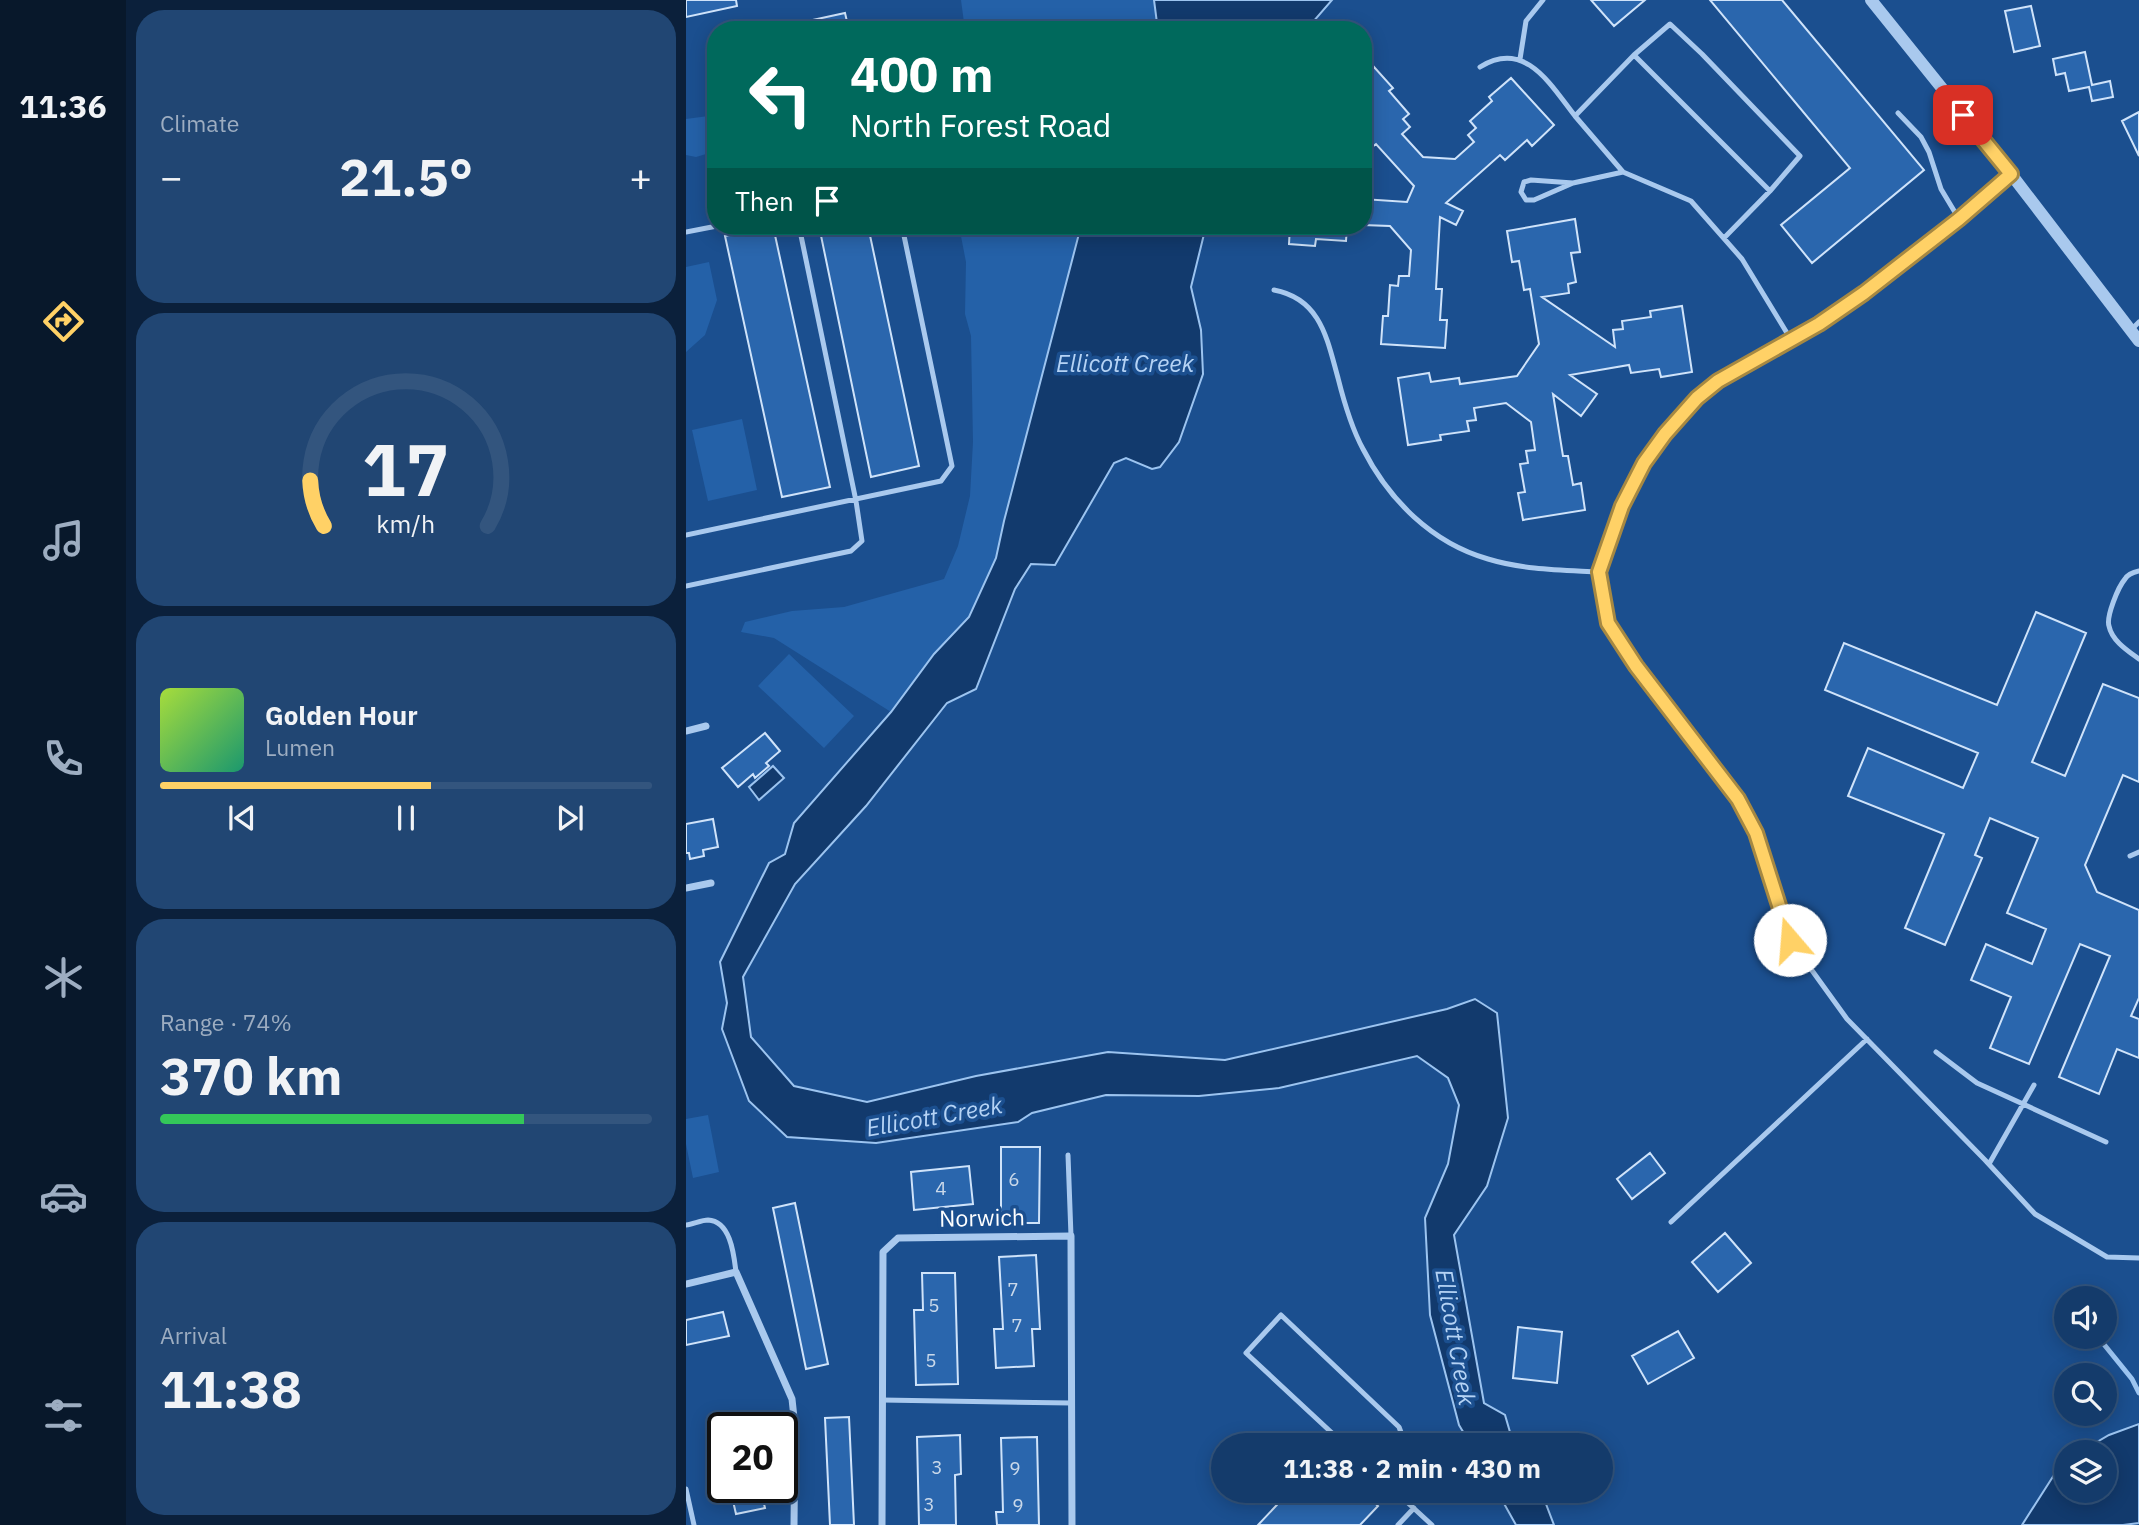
<!DOCTYPE html>
<meta charset="utf-8">
<style>
:root{--surface:#143b6b;--page:#214673;--text:#f1f3f6;--muted:#9dadc1;--line:#33557e;--accent:#ffd166}
body{margin:0;font-family:"IBM Plex Sans",sans-serif;background:var(--page);color:var(--text);height:100vh;display:flex;flex-direction:column;font-size:26px;white-space:nowrap}
*{box-sizing:border-box;margin:0}
p{font-size:23px;color:var(--muted)}
.icon{flex:none;width:38px;height:38px;fill:none;stroke:currentColor;stroke-width:2;stroke-linecap:round;stroke-linejoin:round}
.map{position:relative;flex:1;overflow:hidden}
.drawer{display:flex;flex-direction:column;gap:10px;padding:10px;background:#0b203b;width:560px}
.drawer>*{flex:none}
.hud{position:absolute;left:21px;top:21px;width:665px;height:214px;border-radius:28px;box-shadow:0 4px 18px #0003,0 0 0 2px var(--line);background:#00695c;color:#fff;overflow:hidden}
.controls{position:absolute;left:1368px;top:1286px;display:grid;gap:14px}
.controls a{display:grid;place-items:center;width:63px;height:63px;border-radius:50%;background:var(--surface);box-shadow:0 4px 18px #0003,0 0 0 2px var(--line);font-size:35px}
.speed{position:absolute;left:21px;top:1412px;display:flex;gap:14px;font-size:35px;font-weight:700;text-align:center}
.speed>*{display:grid;place-content:center;width:91px;height:91px;border-radius:50%;background:var(--surface);box-shadow:0 4px 18px #0003,0 0 0 2px var(--line);line-height:1}
.speed .limit{border:4px solid #111;border-radius:10px;background:#fff;color:#111}
.pin{position:absolute;display:grid;place-items:center;width:60px;height:60px;color:#fff;margin:-30px;border-radius:14px;box-shadow:0 4px 10px #0006}
.me{position:absolute;width:77px;margin:-38px;rotate:342deg;stroke-linejoin:round;filter:drop-shadow(0 0 5px #0008)}
.turn{display:flex;align-items:center;gap:24px;height:147px;padding:0 28px;font-size:32px}
.turn .icon{width:91px;height:91px;stroke-width:2.5}
.turn b{display:block;font-size:49px;line-height:60px}
.then{display:flex;align-items:center;height:66px;padding:0 28px;background:#0003;gap:14px;font-size:26px}
.big{font-size:52px;font-weight:700;line-height:1.1}
.drawer .widget{flex:1;display:flex;flex-direction:column;justify-content:center;gap:10px;min-width:0;padding:0 24px;border-radius:28px;background:var(--page)}
.drawer .dial{align-items:center;gap:0}
.dial svg{height:182px;overflow:visible;fill:none;stroke:var(--line);stroke-width:7;stroke-linecap:round;text-anchor:middle}
.dial text{fill:var(--text);stroke:none}
.song{display:flex;align-items:center;gap:21px}
.cover{width:84px;height:84px;border-radius:10px;background:linear-gradient(135deg,hsl(80 70% 55%),hsl(160 70% 35%))}
.played{height:7px;border-radius:4px;background:linear-gradient(90deg,var(--accent) 55%,var(--line) 55%)}
.keys{display:flex;justify-content:space-around;direction:ltr}
.heat{display:flex;justify-content:space-between;align-items:center;font-size:38px;direction:ltr}
.charge{height:10px;border-radius:5px;background:linear-gradient(90deg,#34c759 74%,var(--line) 0)}
.trip{position:absolute;left:525px;top:1433px;width:402px;height:70px;border-radius:35px;background:var(--surface);box-shadow:0 4px 18px #0003,0 0 0 2px var(--line);font-weight:700;line-height:70px;text-align:center}
main{display:flex;flex:1;min-height:0}
.tabs{display:flex;flex-direction:column;width:126px;justify-content:space-around;align-items:center;background:#08182b;color:var(--muted)}
.tabs .icon{width:49px;height:49px}
.tabs .active{color:var(--accent)}
.tabs b{font-size:32px;color:var(--text)}
.map>svg:first-child{display:block}
.green{fill:#2461a8}
.water{fill:#123a6d;stroke:#9cc4f0;stroke-width:2}
.lines{fill:none;stroke-linecap:round;stroke-linejoin:round}
.stream{stroke:#9cc4f0;stroke-width:5}
.building{fill:#2a66ad;stroke:#cfe3fa;stroke-width:2}
.service{stroke:#a9c9ee;stroke-width:5}
.minor{stroke:#a9c9ee;stroke-width:7}
.tertiary{stroke:#a9c9ee;stroke-width:12}
.route-casing{stroke:#a68842;stroke-width:18}
.route{stroke:#ffd166;stroke-width:12}
.labels{text-anchor:middle;dominant-baseline:central;stroke-width:7;stroke-linejoin:round;paint-order:stroke}
.number-label{font-size:19px;fill:#cad9ea}
.street-label{font-size:23px;fill:#fff;stroke:#1b4f8f}
.water-label{font-size:24px;font-style:italic;fill:#b5d3f5;stroke:#1b4f8f}
</style>
<main>
<nav class="tabs">
<b>11:36</b>
<svg class="icon active" aria-label="directions" viewBox="0 0 24 24"><path d="M12 3l9 9-9 9-9-9zM9 14v-3h6M13 9l2 2-2 2"/></svg>
<svg class="icon" aria-label="music" viewBox="0 0 24 24"><path d="M9 18V5l10-2v13"/><circle cx="6" cy="18" r="3"/><circle cx="16" cy="16" r="3"/></svg>
<svg class="icon" aria-label="phone" viewBox="0 0 24 24"><path d="M5 4h4l2 5-3 2q2 4 5 5l2-3 5 2v4C11 20 4 13 5 4z"/></svg>
<svg class="icon" aria-label="climate" viewBox="0 0 24 24"><path d="M12 3v18M4 7l16 10M4 17L20 7"/></svg>
<svg class="icon" aria-label="car" viewBox="0 0 24 24"><path d="M5 17H2v-5l4-1 3-4h7l3 4 3 1v5h-3M9 17h6M6 11h13"/><circle cx="7" cy="17" r="2"/><circle cx="17" cy="17" r="2"/></svg>
<svg class="icon" aria-label="filters" viewBox="0 0 24 24"><path d="M4 7h16M4 17h16"/><circle cx="9" cy="7" r="2"/><circle cx="15" cy="17" r="2"/></svg>
</nav>
<section class="drawer">
<div class="widget"><p>Climate</p>
<div class="heat"><a>−</a><b class="big">21.5°</b><a>+</a></div>
</div>
<div class="widget dial"><svg viewBox="0 0 100 80">
<path d="M14 69A42 42 0 1 1 86 69"/>
<path d="M14 69A42 42 0 0 1 8 49" stroke="#ffd166"/>
<text x="50" y="56" font-size="32" font-weight="700">17</text>
<text x="50" y="72" font-size="11">km/h</text>
</svg></div>
<div class="widget">
<div class="song"><i class="cover"></i><div><b>Golden Hour</b><p>Lumen</p></div></div>
<div class="played"></div>
<div class="keys"><svg class="icon" aria-label="previous" viewBox="0 0 24 24"><path d="M18 5L8 12l10 7zM5 5v14"/></svg><svg class="icon" aria-label="pause" viewBox="0 0 24 24"><path d="M8 5v14M16 5v14"/></svg><svg class="icon" aria-label="next" viewBox="0 0 24 24"><path d="M6 5l10 7-10 7zM19 5v14"/></svg></div>
</div>
<div class="widget"><p>Range · 74%</p><b class="big">370 km</b><div class="charge"></div></div>
<div class="widget"><p>Arrival</p><b class="big">11:38</b></div>
</section>
<div class="map">
<svg width="1453" height="1525" viewBox="0 0 1453 1525">
<rect width="100%" height="100%" fill="#1b4f8f"/>
<!-- green -->
<path class="green" d="M275,0H468L471,23L469,30H279Z
M30,115V151L10,157L0,155V119Z
M273,226H395L318,521L310,558L283,617L248,654L205,712L88,638L55,632L59,622L106,611L158,607L258,579L272,546L284,496L287,442L285,336L279,314L280,262Z
M23,262L31,300L19,335L0,352V267Z
M56,419L71,490L22,501L6,430Z
M103,654L168,716L138,748L72,686Z
M22,1115L33,1172L7,1178L0,1144V1119Z"/>
<!-- water -->
<path class="water" d="M468,0H646L620,30H469L471,23Z
M395,226H520L505,287L515,330L517,374L493,442L474,467L466,469L440,458L428,463L369,565L345,564L329,589L290,689L261,703L180,806L109,884L57,977L65,1037L108,1086L181,1102L290,1076L422,1052L539,1060L761,1009L789,999L811,1013L822,1118L801,1186L768,1235L798,1403L819,1415L824,1432L832,1445H785L773,1425L744,1315L739,1218L762,1164L773,1105L762,1078L731,1056L593,1088L513,1096L420,1095L346,1113L332,1122L190,1143L101,1137L63,1101L36,1029L41,1003L34,962L83,863L99,854L108,823L205,712L248,654L283,617L310,558L318,521Z
M87,766L98,778L73,800L63,787Z
M1453,1424V1523L1437,1525H1336L1375,1464L1381,1461V1491H1419V1452H1394L1423,1435Z
M811,1491H855L868,1525H830Z"/>
<g class="lines">
<!-- stream -->
<path class="stream" d="M1412,1337L1446,1379L1453,1393"/>
</g>
<!-- building -->
<path class="building" d="M0,0H50L51,6L0,17Z
M905,0H959L928,26Z
M1024,0H1096L1238,170L1126,263L1095,225L1164,168Z
M1345,6L1354,46L1328,52L1319,11Z
M159,13L163,30H109L108,24Z
M1399,52L1406,85L1424,81L1427,97L1406,101L1403,87L1383,91L1379,73L1370,75L1367,59Z
M688,67L707,88L703,91L723,114L717,119L724,127L716,134L737,157L769,159L788,142L782,135L790,128L784,121L806,101L803,97L825,78L868,125L846,146L841,140L819,160L814,155L760,203L777,211L770,225L754,217L750,289H756L754,320H761L759,348L695,344L697,316H702L704,285L712,286L713,276H723L725,250L704,226L677,225V199L721,202L728,186L690,144L685,148L677,139V77Z
M1453,112V156L1436,121Z
M889,219L894,252L885,253L890,282L882,284L883,293L856,297L929,347L927,330L937,329L936,321L965,317L964,311L996,306L1006,372L975,377L973,369L945,373L943,365L884,375L911,394L895,416L867,394L877,456H882L887,485L895,483L899,510L837,520L832,493L839,492L834,464L842,463L840,451L849,450L845,422L820,403L788,408L790,420L781,421L783,431L754,435L755,440L722,445L712,378L743,373L745,382L773,378L774,384L831,376L853,344L844,289L838,290L833,261L826,262L821,231Z
M87,226L144,487L96,497L39,236Z
M133,226H182L233,466L185,477Z
M604,226H661L660,241L630,239L629,246L603,244Z
M1350,612L1400,633L1346,762L1379,776L1417,684L1453,698V782L1437,775L1399,865L1411,892L1453,910V998L1445,1016L1453,1019V1058L1431,1049L1413,1094L1373,1077L1424,956L1394,944L1343,1064L1304,1048L1325,997L1285,980L1300,944L1346,964L1360,929L1321,913L1352,838L1304,818L1289,855L1296,858L1259,945L1219,928L1258,834L1162,796L1182,748L1277,788L1292,753L1139,690L1158,643L1311,705Z
M79,733L94,751L80,763L83,766L69,778L67,774L52,787L36,768Z
M27,819L32,847L17,850L18,856L4,859L3,853H0V824Z
M315,1147H354L353,1223H315Z
M964,1153L979,1173L946,1199L931,1179Z
M283,1166L287,1204L228,1210L225,1172Z
M109,1203L142,1364L120,1369L87,1208Z
M1039,1233L1065,1263L1032,1292L1006,1262Z
M350,1255L354,1329H346L348,1366L310,1368L308,1329H317L313,1257Z
M236,1273H269L272,1384L230,1385L228,1310H237Z
M37,1312L43,1336L0,1345V1320Z
M832,1327L876,1332L871,1383L827,1378Z
M992,1331L1008,1358L962,1384L946,1356Z
M163,1417L168,1525H144L139,1418Z
M274,1435L275,1474L269,1475L270,1525H233L231,1437Z
M351,1437L353,1525H311L310,1512H317L315,1438Z
M44,1488H74L79,1508L50,1514Z
M604,1491H675L692,1506L674,1525H572Z"/>
<g class="lines">
<!-- service -->
<path class="service" d="M948,55L889,116L937,172L1005,201L1056,259L1104,338
M834,59L840,21L857,0
M794,67C839,39 864,84 889,116
M1212,113L1235,137L1243,152L1255,189L1273,219
M1325,174L1273,219L1179,293L1133,324L1032,381L1011,398L979,434L958,463L936,506L913,572L922,623L949,666L1052,799L1070,833L1104,940L1161,1019L1299,1160L1349,1214L1421,1257L1453,1258
M887,183L845,180L838,182L835,192L840,200H848L887,183L937,172
M0,232L31,226
M1038,238L1084,191L948,55L984,24L1016,54L1114,156L1084,191
M588,290C635,299 641,339 652,378C658,402 665,427 677,449C703,500 746,543 802,559C838,570 876,570 913,572
M1445,330L1453,322
M0,535L255,481L266,466L216,226
M1453,571C1448,572 1442,574 1439,579C1432,587 1420,617 1423,626C1426,641 1442,651 1453,659
M0,586L165,551L176,541L170,501L113,226
M1444,856L1453,852
M1250,1052L1291,1083L1420,1142
M382,1155L385,1236
M1303,1164L1348,1085
M985,1222L1181,1039
M0,1225C7,1224 16,1220 22,1220C45,1221 48,1256 50,1272
M196,1400L385,1403
M660,1446L560,1353L595,1315L713,1427L716,1435L707,1446
M0,1489L8,1525
M709,1491L746,1525
M712,1525L728,1508"/>
<!-- minor -->
<path class="minor" d="M0,731L20,726
M0,888L25,883
M0,1284L50,1272L106,1399L109,1427L108,1525
M196,1525L197,1252L212,1238L385,1236L386,1525"/>
<!-- tertiary -->
<path class="tertiary" d="M1185,0L1325,174L1453,341"/>
</g>
<g class="lines">
<!-- route casing -->
<g class="route-casing">
<path id="route" d="M1104,940L1070,833L1052,799L950,666L922,623L913,572L936,506L958,463L979,434L1011,398L1032,381L1133,324L1178,293L1273,219L1325,174L1277,115"/>
</g>
<!-- route -->
<use href="#route" class="route"/>
</g>
<g class="labels">
<!-- number labels -->
<g class="number-label">
<text x="328" y="1179">6</text>
<text x="255" y="1188">4</text>
<text x="327" y="1289">7</text>
<text x="248" y="1305">5</text>
<text x="331" y="1325">7</text>
<text x="245" y="1360">5</text>
<text x="251" y="1467">3</text>
<text x="329" y="1468">9</text>
<text x="243" y="1504">3</text>
<text x="332" y="1505">9</text>
</g>
<!-- street labels -->
<g class="street-label">
<text transform="translate(296 1217) rotate(-1)">Norwich</text>
</g>
<!-- water labels -->
<g class="water-label">
<text x="439" y="363">Ellicott Creek</text>
<text transform="translate(248 1116) rotate(-10)">Ellicott Creek</text>
<text transform="translate(770 1337) rotate(80)">Ellicott Creek</text>
</g>
</g>
</svg>
<div class="controls">
<a><svg class="icon" aria-label="sound" viewBox="0 0 24 24"><path d="M4 9h4l5-4v14l-5-4H4zM17 9q2 3 0 6"/></svg></a>
<a><svg class="icon" aria-label="search" viewBox="0 0 24 24"><circle cx="10" cy="10" r="6"/><path d="M15 15l6 6"/></svg></a>
<a><svg class="icon" aria-label="layers" viewBox="0 0 24 24"><path d="M12 4l9 5-9 5-9-5zM3 14l9 5 9-5"/></svg></a>
</div>
<div class="speed"><div class="limit">20</div></div>
<div class="pin" style="left:1277px;top:115px;background:#d93025"><svg class="icon" aria-label="arrive" viewBox="0 0 24 24"><path d="M6 21V4h12l-3 4 3 4H6"/></svg></div>
<svg class="me" style="left:1104px;top:940px" viewBox="-20 -20 40 40"><circle r="19" fill="#fff"/><path d="M0-13L10 11 0 6-10 11z" fill="#ffd166"/></svg>
<div class="trip">11:38 · 2 min · 430 m</div>
<div class="hud">
<div class="turn"><svg class="icon" aria-label="left" viewBox="0 0 24 24"><path d="M17 20v-9H6M10 6l-5 5 5 5"/></svg><div><b>400 m</b>North Forest Road</div></div>
<div class="then">Then<svg class="icon" aria-label="arrive" viewBox="0 0 24 24"><path d="M6 21V4h12l-3 4 3 4H6"/></svg></div>
</div>
</div>
</main>
